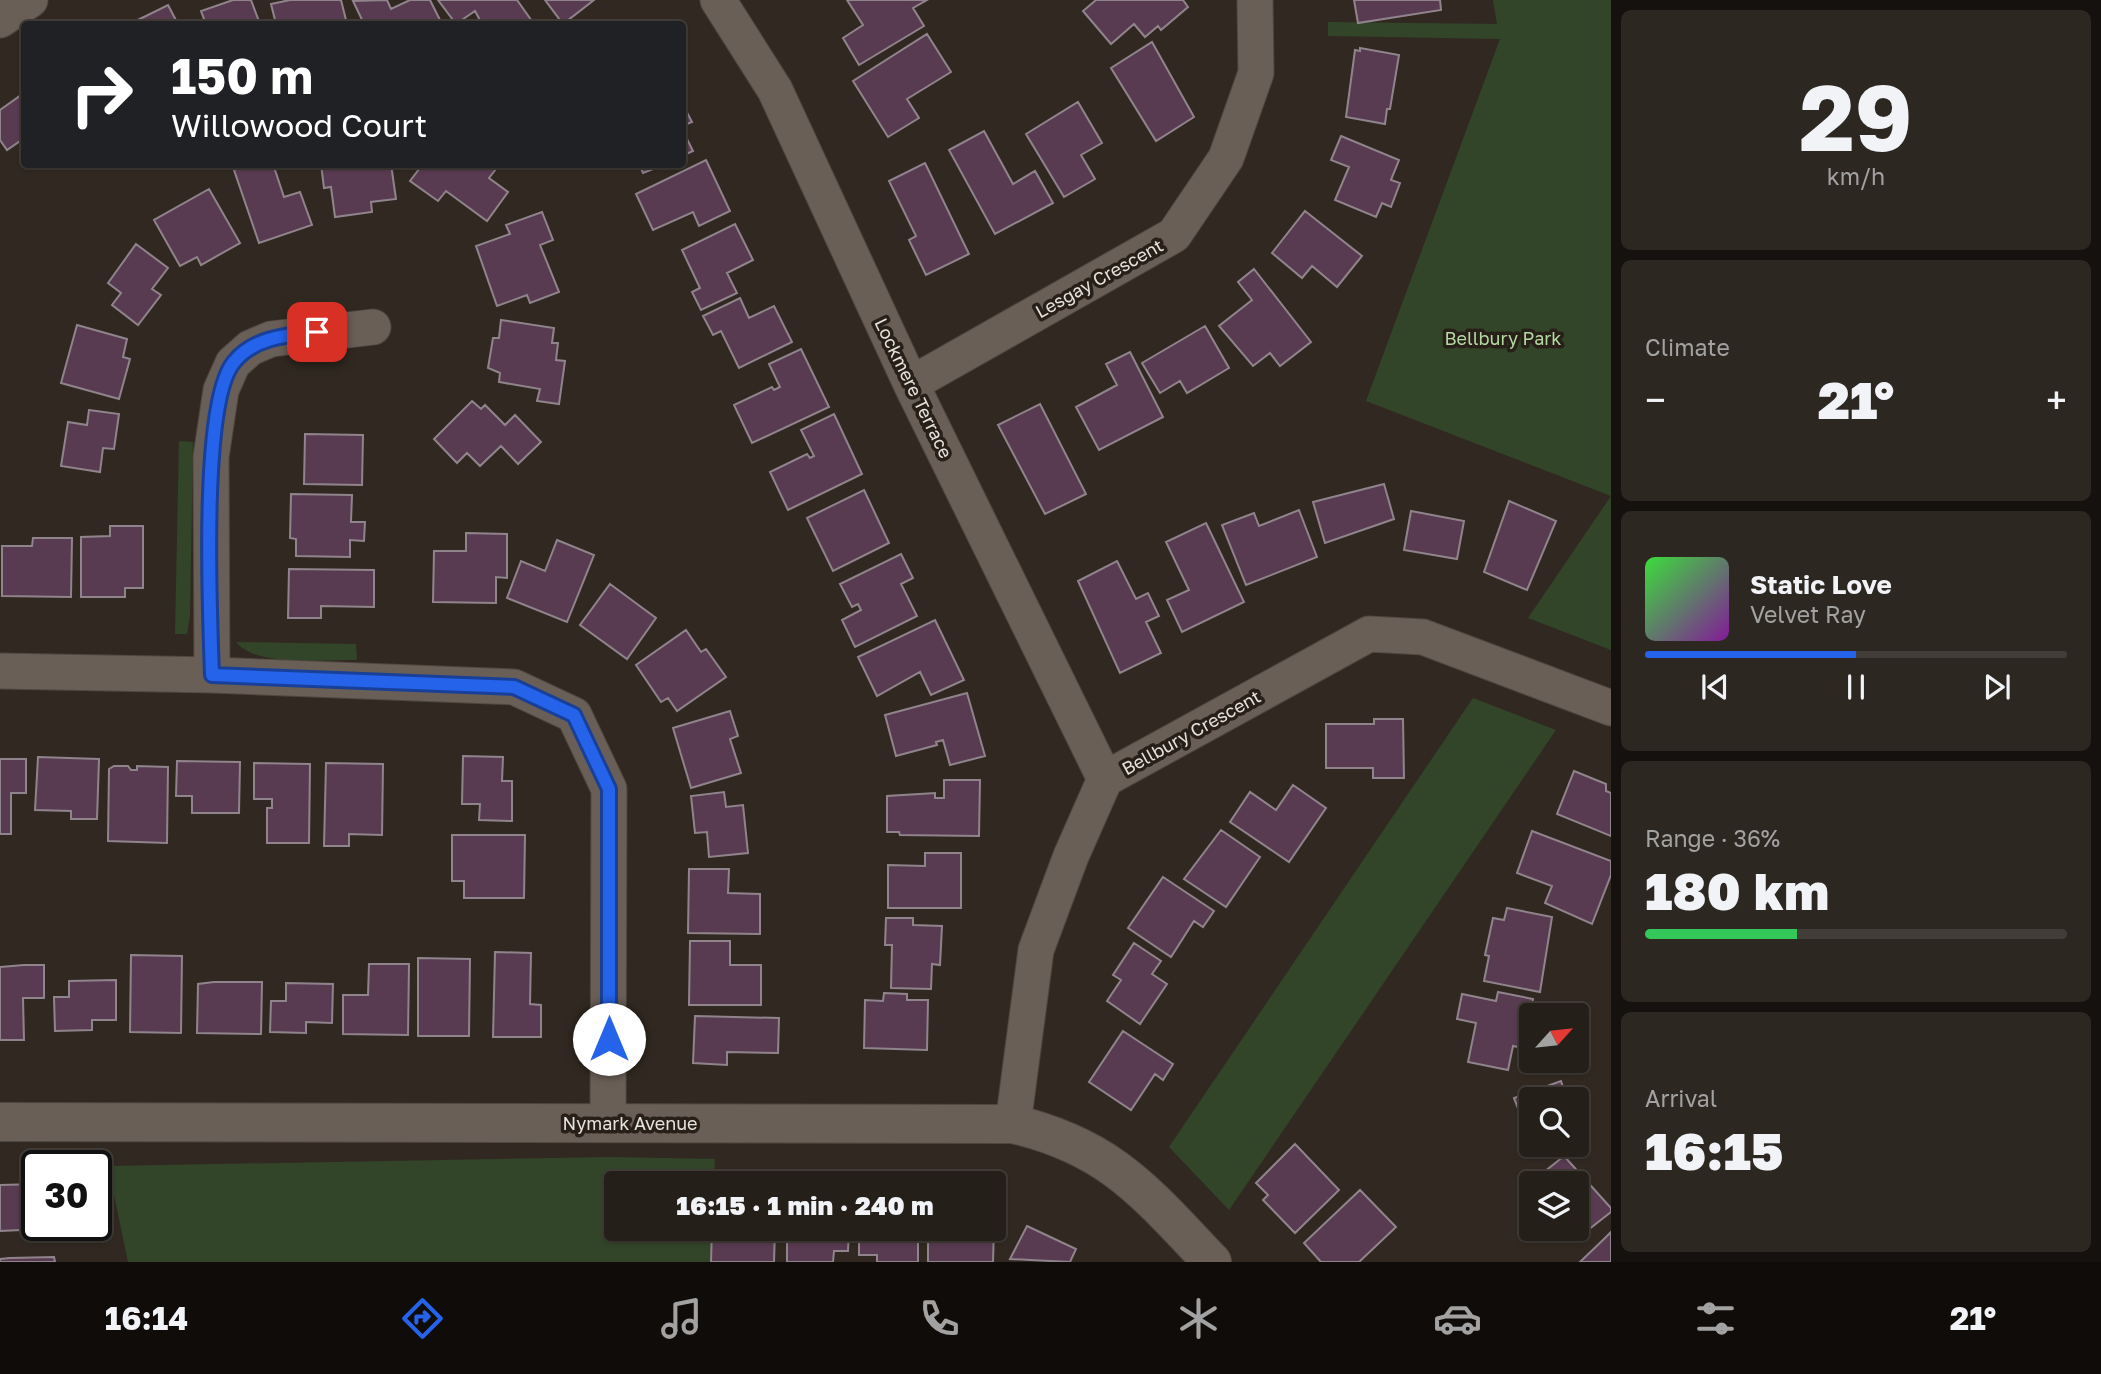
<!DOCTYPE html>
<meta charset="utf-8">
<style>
:root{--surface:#251f19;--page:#2d2722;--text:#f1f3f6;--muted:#a3a2a2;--line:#423d38;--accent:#2563eb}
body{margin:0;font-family:"Golos Text",sans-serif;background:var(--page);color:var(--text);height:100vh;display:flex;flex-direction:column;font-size:26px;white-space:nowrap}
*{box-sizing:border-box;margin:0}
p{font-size:23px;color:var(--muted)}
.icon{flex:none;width:38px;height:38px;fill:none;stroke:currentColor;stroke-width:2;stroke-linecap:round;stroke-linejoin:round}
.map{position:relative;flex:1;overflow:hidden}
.sheet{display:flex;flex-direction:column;gap:10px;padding:10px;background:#14110e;width:490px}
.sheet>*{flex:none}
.top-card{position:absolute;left:21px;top:21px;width:665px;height:147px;border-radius:7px;box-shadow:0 2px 5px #0004,0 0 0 2px var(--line);background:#202124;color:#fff;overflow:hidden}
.needle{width:46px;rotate:63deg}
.controls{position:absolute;left:1519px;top:1003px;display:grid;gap:14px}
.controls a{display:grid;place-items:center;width:70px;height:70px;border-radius:7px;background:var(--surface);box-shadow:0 2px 5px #0004,0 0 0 2px var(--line);font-size:35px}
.speed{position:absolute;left:21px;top:1150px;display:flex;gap:14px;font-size:35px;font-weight:700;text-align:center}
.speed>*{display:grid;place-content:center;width:91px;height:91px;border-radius:50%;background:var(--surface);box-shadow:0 2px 5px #0004,0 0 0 2px var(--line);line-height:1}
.speed .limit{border:4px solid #111;border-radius:10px;background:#fff;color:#111}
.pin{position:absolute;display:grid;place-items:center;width:60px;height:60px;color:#fff;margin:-30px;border-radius:14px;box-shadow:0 4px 10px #0006}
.me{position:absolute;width:77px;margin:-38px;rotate:0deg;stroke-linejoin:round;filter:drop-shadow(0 0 5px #0008)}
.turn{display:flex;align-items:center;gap:24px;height:147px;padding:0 35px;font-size:32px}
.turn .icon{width:91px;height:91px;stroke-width:2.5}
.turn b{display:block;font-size:49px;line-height:60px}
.big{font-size:52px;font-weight:800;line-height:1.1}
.sheet .card{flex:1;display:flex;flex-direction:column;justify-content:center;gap:10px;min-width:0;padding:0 24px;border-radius:10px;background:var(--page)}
.sheet .dial{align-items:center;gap:0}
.dial b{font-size:91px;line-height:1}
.song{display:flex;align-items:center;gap:21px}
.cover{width:84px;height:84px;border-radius:10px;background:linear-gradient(135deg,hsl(120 70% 55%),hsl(290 70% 35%))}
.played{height:7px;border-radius:4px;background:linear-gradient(90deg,var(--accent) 50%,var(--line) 50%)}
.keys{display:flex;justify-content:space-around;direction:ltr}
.heat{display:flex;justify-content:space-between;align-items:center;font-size:38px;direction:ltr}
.charge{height:10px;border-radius:5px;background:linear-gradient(90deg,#34c759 36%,var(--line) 0)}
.trip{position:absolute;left:604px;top:1171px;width:402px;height:70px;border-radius:7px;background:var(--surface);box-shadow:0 2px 5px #0004,0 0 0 2px var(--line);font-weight:800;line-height:70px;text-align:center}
.menu{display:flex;height:112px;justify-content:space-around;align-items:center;background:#0f0c0a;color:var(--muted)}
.menu .icon{width:49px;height:49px}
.menu .selected{color:var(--accent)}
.menu b{font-size:32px;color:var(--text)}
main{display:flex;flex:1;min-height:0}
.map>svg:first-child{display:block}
.green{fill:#324529}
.building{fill:#593b51;stroke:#90848c;stroke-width:2}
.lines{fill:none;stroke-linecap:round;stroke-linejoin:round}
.street-casing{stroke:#4f4741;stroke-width:37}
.secondary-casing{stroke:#4f4741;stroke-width:40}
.street{stroke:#6a5f57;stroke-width:35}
.secondary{stroke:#6a5f57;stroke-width:38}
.route-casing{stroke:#184099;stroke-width:18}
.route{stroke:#2563eb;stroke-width:12}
.labels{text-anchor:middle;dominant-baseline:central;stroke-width:7;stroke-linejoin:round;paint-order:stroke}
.street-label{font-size:18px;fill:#e7e1dc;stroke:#271f18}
.park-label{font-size:18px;fill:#b4daa3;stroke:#271f18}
</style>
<main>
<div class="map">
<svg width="1611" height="1262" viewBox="0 0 1611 1262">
<rect width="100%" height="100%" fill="#312921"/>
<!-- green -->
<path class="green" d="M1493,0H1611V650L1528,618L1611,496L1366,401L1500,39L1328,36V22L1497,24Z
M179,441L193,442L190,615L187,634H175Z
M236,642L356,644L357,660C324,659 258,668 236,642Z
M1473,698L1556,730L1229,1210L1169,1147Z
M611,1157L715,1159L714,1183H616V1228L712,1229L710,1262H128L108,1166Z"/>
<!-- building -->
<path class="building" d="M233,0H251L260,24H206L201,11Z
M290,0H341L347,24H276L271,4Z
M387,0L391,9L410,0H430L442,24H364L353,1Z
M438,0H517L534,24H482L475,11L456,24Z
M545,0H594L563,24Z
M847,0H927L913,8L924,26L859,65L843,38L863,25Z
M1096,0H1183L1188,7L1161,30L1158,26L1145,37L1134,24L1111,44L1083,11Z
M1354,0H1440L1441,10L1358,23Z
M168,5L178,24H129L146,16Z
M927,34L951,72L907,99L919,118L888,137L853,81Z
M1152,42L1194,117L1156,141L1111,68Z
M1360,48L1399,55L1390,109H1387L1385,124L1346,117L1355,50L1360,51Z
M24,93V142L23,139L7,150L0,140V110Z
M1078,102L1102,143L1081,155L1095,179L1064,197L1026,134Z
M682,103L692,122L682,126Z
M682,129L693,151L682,156Z
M984,131L1013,184L1035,171L1053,203L995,234L949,150Z
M1341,136L1399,160L1391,180L1400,183L1391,207L1382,203L1376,217L1335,200L1349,167L1331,160Z
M706,160L730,211L699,226L693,212L653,230L636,194Z
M925,163L969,254L926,275L909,240L916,236L889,181Z
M250,164H273L284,197L300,192L312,225L259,243L234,170Z
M321,164H391L396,199L371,202L372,212L335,217L331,187L324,188Z
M423,164H490L496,169L489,178L508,192L487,221L446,191L438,201L410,181Z
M639,164H666L643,173Z
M209,189L240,243L201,265L197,257L180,266L154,220Z
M1305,211L1362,256L1337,287L1312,266L1302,278L1272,253Z
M542,212L553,240L540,245L559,292L530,303L527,295L497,306L476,246L510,234L506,225Z
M735,224L753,260L727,273L737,293L701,310L692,292L700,288L682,250Z
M136,244L168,268L152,289L161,295L138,325L112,305L121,293L108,283Z
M1254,269L1311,342L1280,366L1270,353L1253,366L1219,326L1252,300L1238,282Z
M740,298L749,318L774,306L792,342L739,368L721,331L713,335L703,316Z
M501,320L554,328L552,343H558L556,360L565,361L559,404L537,401L540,389L499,382L500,373L488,368L493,338H499Z
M77,325L127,339L123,357L130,359L119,399L61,383Z
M1205,326L1229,368L1187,393L1180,381L1160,393L1142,363Z
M801,349L829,407L752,443L734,405L772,387L774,390L780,387L769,364Z
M1130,352L1163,417L1099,450L1076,407L1117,385L1106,364Z
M472,401L481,409L485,405L505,425L515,415L541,442L518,464L501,446L480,466L467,453L457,463L434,439Z
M1040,404L1086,494L1045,514L998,425Z
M89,410L119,414L114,449L103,448L100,472L61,466L68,422L87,425Z
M834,414L862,474L788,510L770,472L807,454L810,458L814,456L801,430Z
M305,434L363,435L362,485L304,484Z
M1384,484L1394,519L1325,543L1313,502Z
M864,490L889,543L833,571L807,518Z
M291,494L352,495L351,522H365L364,541L350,540V557L296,556V539L290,538Z
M1509,501L1556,521L1527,590L1484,572Z
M1299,510L1317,557L1246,585L1222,525L1254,513L1259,526Z
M1411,511L1464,521L1457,559L1404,550Z
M1206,523L1244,602L1182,632L1167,600L1189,590L1166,542Z
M110,526H143V588H125V597H81V537L110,536Z
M466,533L507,534V578L496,577V603L433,602L434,551H466Z
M33,538H72L71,597L2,596V546H32Z
M557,540L594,555L567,622L507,598L521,561L545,571Z
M901,554L913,578L901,584L917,616L855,647L842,620L861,610L858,604L852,607L840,584Z
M1117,561L1136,599L1148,593L1159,616L1146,622L1161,653L1120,673L1078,581Z
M289,569L374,570V607L321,606V618H288Z
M610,584L656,618L627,659L580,625Z
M935,620L964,680L931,695L920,672L877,696L858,657Z
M686,630L701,652L706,649L726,677L677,711L668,698L661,702L636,665Z
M967,693L985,756L950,765L943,740L936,742L937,745L896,756L885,715Z
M730,711L738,736L730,739L741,773L691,788L673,728Z
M1374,719H1403L1404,778H1373V768H1326V724H1374Z
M463,756L503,757L502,781H512V821L479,820L480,804H462Z
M38,757L99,759L97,819H71V811L35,810Z
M0,759H26V793H11V834H0Z
M177,761L240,762L239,813H192V796H176Z
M254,763L310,764L309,843H267V808H272V799H254Z
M326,763L383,764L382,835L349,834V846H324Z
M114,766H128L131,770H137V766L168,767L167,843L108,841L109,769Z
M1574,771L1606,784V791L1611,793V836L1557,814Z
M944,780H980L979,836L900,835L899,832H887V796L935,793V798H944Z
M1293,785L1326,808L1289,862L1230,822L1250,792L1276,810Z
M724,792L726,807L743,805L748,853L709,857L707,832L695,833L691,796Z
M1221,830L1260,857L1226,907L1184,879Z
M1532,831L1611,861V875L1592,924L1545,903L1552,886L1517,873Z
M452,835H525L524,898H464V881H452Z
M925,853H961V908H888V865L925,866Z
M689,869H729L728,893L760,894V934L688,933Z
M1163,877L1214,911L1203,927L1194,921L1171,957L1128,928Z
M1507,908L1552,917L1540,992L1484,981L1489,956L1485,955L1493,918L1504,920Z
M886,918H913V925L942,926L940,965L932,964L931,989L891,988L892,945H885Z
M690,941H730V965H761V1005H689Z
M1134,943L1161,961L1152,974L1167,984L1140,1024L1107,1001L1121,980L1113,975Z
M495,952L531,953L530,1004L541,1005V1037H493Z
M131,955L182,956L181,1033L130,1032Z
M418,958L470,959L469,1036H418Z
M369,964H409L408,1035L343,1034V995H368Z
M24,965H44V998H23L24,1040H0V967Z
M116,980V1020H92V1030L55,1031L54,997H69V981Z
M214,982H262L261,1034L197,1033L198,984Z
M286,983L333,984L332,1023L306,1022V1033L270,1032L271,1001H286Z
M1498,992L1533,999L1523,1048L1513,1046L1508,1070L1468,1062L1476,1023L1457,1019L1462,994L1496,1001Z
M884,993L907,994V1000H928L927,1050L864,1048L865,1000L883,1001Z
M695,1016L779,1018L778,1053L727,1052V1065L693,1063Z
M1123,1031L1173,1064L1163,1080L1155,1074L1131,1110L1089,1082Z
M1561,1081L1567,1099H1531V1142L1514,1098Z
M1577,1118L1584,1138L1577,1141Z
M1295,1144L1339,1190L1295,1233L1263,1200L1268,1195L1256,1183Z
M1532,1144H1567L1536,1156Z
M1564,1156L1611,1208V1212L1579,1237L1572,1228H1577V1183H1536L1534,1180Z
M37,1184V1225H63L64,1228L0,1231V1185Z
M1360,1190L1396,1227L1359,1262H1321L1304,1243Z
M1027,1226L1076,1249L1070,1262L1010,1259Z
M712,1228H775L774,1262H711Z
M849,1228L848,1251H834L833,1262H787V1229Z
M859,1228H918V1262H877V1255H859Z
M928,1228H994L993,1262H928Z
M1611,1232V1262H1580L1605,1238Z
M54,1257L55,1262H0V1259L10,1258Z"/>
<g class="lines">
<!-- street casing -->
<g class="street-casing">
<path id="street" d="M718,0L775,90L911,384L1105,779
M0,20L30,0
M911,384L1174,235L1226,158L1256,73L1255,0
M0,671L212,675L514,687L574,715L609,789L608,1123
M212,675L211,457L221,390L233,363L250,348L271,339L373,327
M1013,1124L1036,950L1071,856L1105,779L1369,634L1423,637L1611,708"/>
</g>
<!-- secondary casing -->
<g class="secondary-casing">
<path id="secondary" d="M0,1122L1013,1124C1111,1147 1146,1193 1212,1262"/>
</g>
<!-- street -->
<use href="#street" class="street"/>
<!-- secondary -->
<use href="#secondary" class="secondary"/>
</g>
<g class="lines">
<!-- route casing -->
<g class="route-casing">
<path id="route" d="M317,332C288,335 254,337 234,362C200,402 210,615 212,675L514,687L574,715L609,789V1039"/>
</g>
<!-- route -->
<use href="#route" class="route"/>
</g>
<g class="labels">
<!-- street labels -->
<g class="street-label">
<text transform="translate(1099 278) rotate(-29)">Lesgay Crescent</text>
<text transform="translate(914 388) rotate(64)">Lockmere Terrace</text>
<text transform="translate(1191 732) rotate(-29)">Bellbury Crescent</text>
<text x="630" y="1123">Nymark Avenue</text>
</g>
<!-- park labels -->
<g class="park-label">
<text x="1503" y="338">Bellbury Park</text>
</g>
</g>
</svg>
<div class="controls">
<a><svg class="needle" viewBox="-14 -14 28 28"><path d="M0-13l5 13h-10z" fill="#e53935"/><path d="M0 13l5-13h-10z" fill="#a3a2a2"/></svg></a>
<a><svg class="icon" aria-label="search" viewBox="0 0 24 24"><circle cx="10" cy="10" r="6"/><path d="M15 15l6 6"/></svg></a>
<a><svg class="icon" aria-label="layers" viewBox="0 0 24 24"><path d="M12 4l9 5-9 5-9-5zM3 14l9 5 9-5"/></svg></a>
</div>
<div class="speed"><div class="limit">30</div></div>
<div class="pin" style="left:317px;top:332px;background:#d93025"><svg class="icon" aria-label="arrive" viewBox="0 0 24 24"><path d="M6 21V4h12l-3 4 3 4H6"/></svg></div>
<svg class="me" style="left:609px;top:1039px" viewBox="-20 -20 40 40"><circle r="19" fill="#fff"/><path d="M0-13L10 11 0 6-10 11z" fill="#2563eb"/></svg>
<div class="trip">16:15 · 1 min · 240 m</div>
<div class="top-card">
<div class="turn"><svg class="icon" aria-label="right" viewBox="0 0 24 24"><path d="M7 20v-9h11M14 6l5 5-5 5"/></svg><div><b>150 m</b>Willowood Court</div></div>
</div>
</div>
<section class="sheet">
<div class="card dial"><b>29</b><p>km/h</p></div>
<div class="card"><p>Climate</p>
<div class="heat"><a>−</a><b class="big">21°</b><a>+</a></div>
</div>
<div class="card">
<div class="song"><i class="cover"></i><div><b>Static Love</b><p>Velvet Ray</p></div></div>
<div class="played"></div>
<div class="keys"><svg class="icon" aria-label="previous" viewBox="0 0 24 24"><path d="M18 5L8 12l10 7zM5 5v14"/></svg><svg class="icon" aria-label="pause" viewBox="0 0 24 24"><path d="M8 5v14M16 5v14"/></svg><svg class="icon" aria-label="next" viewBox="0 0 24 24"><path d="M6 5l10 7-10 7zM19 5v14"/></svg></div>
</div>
<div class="card"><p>Range · 36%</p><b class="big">180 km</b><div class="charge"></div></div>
<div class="card"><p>Arrival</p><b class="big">16:15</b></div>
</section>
</main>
<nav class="menu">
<b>16:14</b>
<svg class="icon selected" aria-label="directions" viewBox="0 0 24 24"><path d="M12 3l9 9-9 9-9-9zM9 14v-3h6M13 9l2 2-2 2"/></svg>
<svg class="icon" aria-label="music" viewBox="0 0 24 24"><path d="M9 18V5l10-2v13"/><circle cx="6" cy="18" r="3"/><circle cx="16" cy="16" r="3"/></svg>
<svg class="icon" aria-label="phone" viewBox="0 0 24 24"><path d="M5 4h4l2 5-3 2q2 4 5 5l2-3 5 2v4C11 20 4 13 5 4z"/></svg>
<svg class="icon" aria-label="climate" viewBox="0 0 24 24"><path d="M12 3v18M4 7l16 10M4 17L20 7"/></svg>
<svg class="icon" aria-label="car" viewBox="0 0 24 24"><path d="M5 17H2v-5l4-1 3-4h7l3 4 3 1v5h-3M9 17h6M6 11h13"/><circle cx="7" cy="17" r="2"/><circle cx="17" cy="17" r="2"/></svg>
<svg class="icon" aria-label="filters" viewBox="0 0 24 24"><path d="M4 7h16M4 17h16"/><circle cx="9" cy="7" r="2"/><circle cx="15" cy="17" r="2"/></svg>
<b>21°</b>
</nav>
